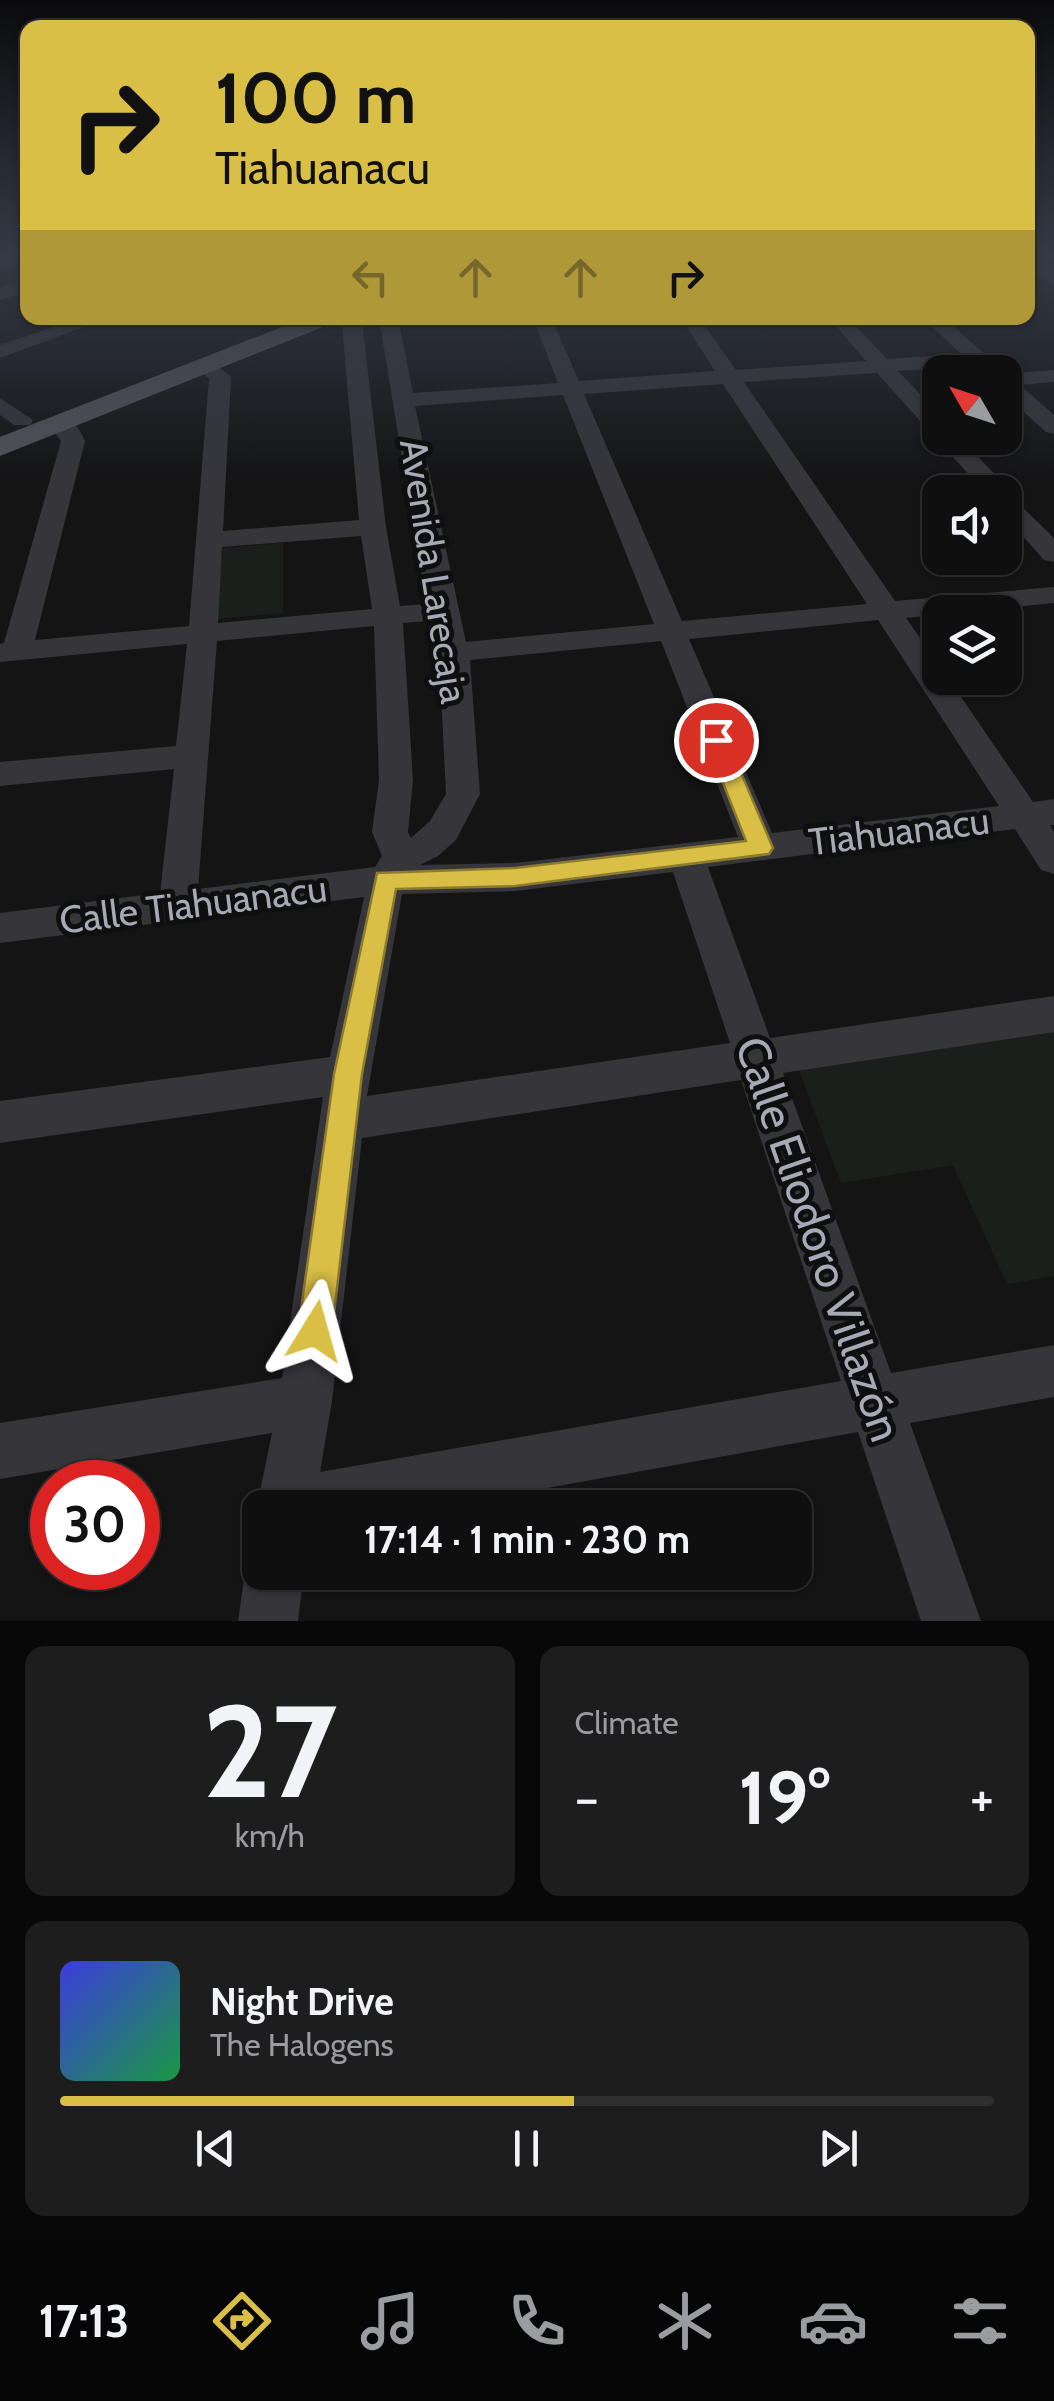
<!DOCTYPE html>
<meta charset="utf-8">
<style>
:root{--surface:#0f0f10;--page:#1d1d1e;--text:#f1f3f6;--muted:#9b9c9f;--line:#2f2f30;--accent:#dabf47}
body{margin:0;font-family:Cabin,sans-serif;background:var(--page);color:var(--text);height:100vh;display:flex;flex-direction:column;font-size:38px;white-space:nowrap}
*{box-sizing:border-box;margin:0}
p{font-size:32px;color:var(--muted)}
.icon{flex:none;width:55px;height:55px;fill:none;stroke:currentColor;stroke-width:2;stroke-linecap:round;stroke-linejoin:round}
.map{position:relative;height:1621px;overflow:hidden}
.details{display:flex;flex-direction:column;gap:25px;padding:25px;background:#080809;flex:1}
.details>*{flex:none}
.hud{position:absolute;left:20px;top:20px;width:1015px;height:305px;border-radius:20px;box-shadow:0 2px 8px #0004,0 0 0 2px var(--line);background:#dabf47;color:#111;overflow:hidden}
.needle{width:65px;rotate:309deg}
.fabs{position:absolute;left:922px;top:355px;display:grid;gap:20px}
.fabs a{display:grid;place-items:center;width:100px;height:100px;border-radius:20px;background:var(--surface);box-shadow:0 2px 8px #0004,0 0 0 2px var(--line);font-size:50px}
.speed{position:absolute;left:30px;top:1460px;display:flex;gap:20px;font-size:50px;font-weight:700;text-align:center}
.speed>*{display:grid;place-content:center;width:130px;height:130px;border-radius:50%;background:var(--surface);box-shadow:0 2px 8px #0004,0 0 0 2px var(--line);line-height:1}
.speed .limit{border:15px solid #d22;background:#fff;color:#111}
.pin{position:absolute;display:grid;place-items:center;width:85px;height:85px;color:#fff;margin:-42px;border:5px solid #fff;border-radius:50%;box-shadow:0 2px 10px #0007}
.me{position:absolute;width:110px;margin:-55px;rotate:8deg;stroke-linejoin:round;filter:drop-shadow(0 0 8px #0008)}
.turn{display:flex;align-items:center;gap:35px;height:210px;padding:0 30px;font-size:45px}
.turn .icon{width:130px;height:130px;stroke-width:2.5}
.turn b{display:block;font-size:70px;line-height:85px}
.lanes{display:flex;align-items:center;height:95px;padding:0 30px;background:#0003;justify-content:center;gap:50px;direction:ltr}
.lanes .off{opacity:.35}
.big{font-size:75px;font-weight:800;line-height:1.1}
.details .widget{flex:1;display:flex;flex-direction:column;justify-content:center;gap:15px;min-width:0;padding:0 35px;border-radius:20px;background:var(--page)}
.details .dial{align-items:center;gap:0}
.dial b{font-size:130px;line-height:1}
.song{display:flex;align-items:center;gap:30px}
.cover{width:120px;height:120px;border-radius:15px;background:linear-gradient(135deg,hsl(240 70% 55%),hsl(140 70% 35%))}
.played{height:10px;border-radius:5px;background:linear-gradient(90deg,var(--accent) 55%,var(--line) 55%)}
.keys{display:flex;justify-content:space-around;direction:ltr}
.heat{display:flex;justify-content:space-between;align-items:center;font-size:55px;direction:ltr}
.details .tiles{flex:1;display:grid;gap:25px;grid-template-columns:1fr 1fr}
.widget:last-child{grid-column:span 2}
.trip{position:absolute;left:242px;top:1490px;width:570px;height:100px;border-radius:20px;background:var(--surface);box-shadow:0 2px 8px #0004,0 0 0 2px var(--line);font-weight:800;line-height:100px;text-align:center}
.tab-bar{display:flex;height:160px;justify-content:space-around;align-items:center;background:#060606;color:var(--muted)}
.tab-bar .icon{width:70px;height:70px}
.tab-bar .active{color:var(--accent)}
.tab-bar b{font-size:45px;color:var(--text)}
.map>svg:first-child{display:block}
.green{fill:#1b1f1c}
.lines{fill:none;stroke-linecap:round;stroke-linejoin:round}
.minor{fill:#35353a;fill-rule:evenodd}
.major{fill:#525258;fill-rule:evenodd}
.route{fill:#dabf47;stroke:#8e7c2e;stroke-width:2.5}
.labels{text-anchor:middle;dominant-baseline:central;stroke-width:10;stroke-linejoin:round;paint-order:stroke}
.street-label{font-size:38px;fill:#a7a9b4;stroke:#0f0f10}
.near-street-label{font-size:45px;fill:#a7a9b4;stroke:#0f0f10}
</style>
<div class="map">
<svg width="1054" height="1621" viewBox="0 0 1054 1621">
<rect width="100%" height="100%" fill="#141415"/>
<!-- green -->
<path class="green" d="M283,543V613L216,619L222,548Z
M1054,1001V1276L1007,1284L953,1165L841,1183L788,1040Z"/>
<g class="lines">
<!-- minor -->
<path class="minor" d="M28,254V264L0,268V258Z
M1028,256L1054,271V285L1028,269Z
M28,280V291L0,300V288Z
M81,318H108L0,358V345Z
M336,318H359L362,321L386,527L400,606L426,604L379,318H398L413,393L558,383L533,318H551L579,381L715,371L681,318H699L736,370L866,361L829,318H848L887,359L961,354L923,318H944L999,367L991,372L981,371L974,366L898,371L940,415V438H960L1007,487L1009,494L1054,538V562L1044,560L1005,516V492H985L940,443L938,435L932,434L877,373L744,382L895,601L1054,587V603L906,618L940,666V678H948L1033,802L1054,799V825H1050L1054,832V874L1041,870L1015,829L708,867L770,1038L1054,996V1032L783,1073L891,1373L1054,1345V1397L910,1423L981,1621H921L858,1432L436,1508H260V1516L257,1506L272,1433L0,1479V1423L282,1378L323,1097L0,1143V1101L330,1057L364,897L0,943V913L160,893L174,769L0,786V762L176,746L187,644L0,662V644L4,643L61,441L48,424L59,417C74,421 79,427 85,441L35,640L189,626L209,379L195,365L198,361H212L231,377L223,531L359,520L342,324ZM723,384L867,604L682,621L584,394ZM563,395L654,624L466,642L415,406ZM361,536L372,609L218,623L222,547ZM878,620L999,806L772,833L689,639ZM430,621L439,652L446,794L430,821L411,838L408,832L413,780L403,623ZM374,626L379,780L372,832L382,856L375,867L198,889L217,641ZM661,641L738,837L515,863L420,865L438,856L456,840L480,794L470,660ZM673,872L730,1043L367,1096L402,894L515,891ZM741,1080L841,1381L320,1472L332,1401L362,1138Z
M1054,370V382L1020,385L1054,415V434L1046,432L1005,395V374Z
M0,398L33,420L30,425H14L0,415Z
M260,1549V1572H304L298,1621H238L245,1572L254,1551Z"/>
<!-- major -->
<path class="major" d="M305,318H337L333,323L0,456V437Z"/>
</g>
<!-- sky -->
<linearGradient id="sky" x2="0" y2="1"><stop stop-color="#0b0b0c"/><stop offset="0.53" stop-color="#343a46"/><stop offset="1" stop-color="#343a46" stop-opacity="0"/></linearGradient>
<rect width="1054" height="481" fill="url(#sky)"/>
<!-- route -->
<path class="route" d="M716,733L727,740L773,848L769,854L515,886L396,889L362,1074L332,1331L327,1343L315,1347L303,1343L298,1331L334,1074L377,873L515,868L746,841L706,740Z"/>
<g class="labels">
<!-- street labels -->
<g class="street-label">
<text transform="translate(434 571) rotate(81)">Avenida Larecaja</text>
<text transform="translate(899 831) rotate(-7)">Tiahuanacu</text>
<text transform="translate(193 904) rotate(-7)">Calle Tiahuanacu</text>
</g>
<!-- near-street labels -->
<g class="near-street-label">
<text transform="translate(819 1239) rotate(71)">Calle Eliodoro Villazón</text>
</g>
</g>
</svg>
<div class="fabs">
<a><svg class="needle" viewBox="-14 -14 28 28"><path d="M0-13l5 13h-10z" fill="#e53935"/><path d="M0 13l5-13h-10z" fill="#9b9c9f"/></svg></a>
<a><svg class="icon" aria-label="sound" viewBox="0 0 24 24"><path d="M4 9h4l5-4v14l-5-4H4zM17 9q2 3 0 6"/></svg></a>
<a><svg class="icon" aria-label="layers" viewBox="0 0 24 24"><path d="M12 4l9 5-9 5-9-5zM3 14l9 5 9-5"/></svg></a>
</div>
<div class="speed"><div class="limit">30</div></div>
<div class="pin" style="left:716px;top:740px;background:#d93025"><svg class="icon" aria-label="arrive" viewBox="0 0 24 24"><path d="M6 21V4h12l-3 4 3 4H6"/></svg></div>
<svg class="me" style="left:315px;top:1331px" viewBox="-20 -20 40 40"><path d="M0-17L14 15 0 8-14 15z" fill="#dabf47" stroke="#fff" stroke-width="4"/></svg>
<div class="trip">17:14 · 1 min · 230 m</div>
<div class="hud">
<div class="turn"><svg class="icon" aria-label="right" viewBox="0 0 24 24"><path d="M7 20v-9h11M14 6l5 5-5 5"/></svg><div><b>100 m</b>Tiahuanacu</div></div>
<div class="lanes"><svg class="icon off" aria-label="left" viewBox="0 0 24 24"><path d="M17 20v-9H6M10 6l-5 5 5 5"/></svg><svg class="icon off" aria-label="ahead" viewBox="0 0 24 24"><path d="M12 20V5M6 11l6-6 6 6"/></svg><svg class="icon off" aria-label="ahead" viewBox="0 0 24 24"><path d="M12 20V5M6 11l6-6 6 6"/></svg><svg class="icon" aria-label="right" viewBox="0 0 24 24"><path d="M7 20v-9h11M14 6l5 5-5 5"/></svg></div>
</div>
</div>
<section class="details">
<div class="tiles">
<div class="widget dial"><b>27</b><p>km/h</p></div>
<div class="widget"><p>Climate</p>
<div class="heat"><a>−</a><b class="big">19°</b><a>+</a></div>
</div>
<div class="widget">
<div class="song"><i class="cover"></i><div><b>Night Drive</b><p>The Halogens</p></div></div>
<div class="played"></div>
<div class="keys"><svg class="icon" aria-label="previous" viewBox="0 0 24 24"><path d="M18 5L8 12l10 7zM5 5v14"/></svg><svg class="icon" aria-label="pause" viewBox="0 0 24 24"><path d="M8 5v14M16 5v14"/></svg><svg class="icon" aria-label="next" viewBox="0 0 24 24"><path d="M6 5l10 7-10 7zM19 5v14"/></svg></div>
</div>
</div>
</section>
<nav class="tab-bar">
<b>17:13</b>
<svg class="icon active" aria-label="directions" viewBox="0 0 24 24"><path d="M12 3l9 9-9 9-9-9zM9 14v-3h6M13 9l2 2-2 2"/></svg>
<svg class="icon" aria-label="music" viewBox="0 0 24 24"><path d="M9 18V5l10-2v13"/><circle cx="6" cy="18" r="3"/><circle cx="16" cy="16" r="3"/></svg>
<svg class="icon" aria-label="phone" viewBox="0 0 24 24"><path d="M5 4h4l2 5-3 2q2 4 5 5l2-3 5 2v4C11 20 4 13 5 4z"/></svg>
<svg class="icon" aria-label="climate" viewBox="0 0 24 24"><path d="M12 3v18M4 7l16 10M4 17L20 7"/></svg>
<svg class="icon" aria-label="car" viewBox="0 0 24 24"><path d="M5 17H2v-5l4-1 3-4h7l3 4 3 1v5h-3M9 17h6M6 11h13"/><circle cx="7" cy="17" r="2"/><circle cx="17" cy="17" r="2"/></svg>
<svg class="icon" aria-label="filters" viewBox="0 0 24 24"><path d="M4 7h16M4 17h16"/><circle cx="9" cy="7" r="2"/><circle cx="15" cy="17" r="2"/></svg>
</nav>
